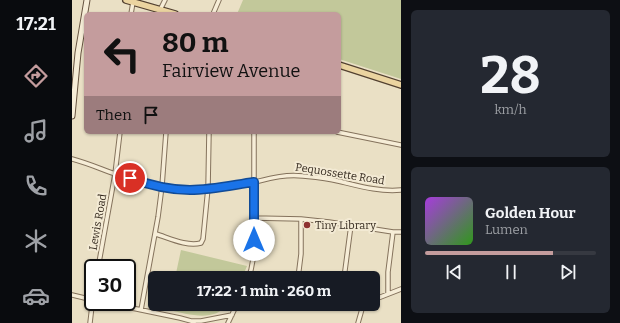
<!DOCTYPE html>
<meta charset="utf-8">
<style>
:root{--surface:#171b24;--page:#242831;--text:#f1f3f6;--muted:#9ea1a6;--line:#363941;--accent:#c49c9d}
body{margin:0;font-family:Bitter,serif;background:var(--page);color:var(--text);height:100vh;display:flex;flex-direction:column;font-size:15px;white-space:nowrap}
*{box-sizing:border-box;margin:0}
p{font-size:13px;color:var(--muted)}
.icon{flex:none;width:22px;height:22px;fill:none;stroke:currentColor;stroke-width:2;stroke-linecap:round;stroke-linejoin:round}
.map{position:relative;flex:1;overflow:hidden}
.panel{display:flex;flex-direction:column;gap:10px;padding:10px;background:#0d0f14;width:219px}
.panel>*{flex:none}
.guide{position:absolute;left:12px;top:12px;width:257px;height:122px;border-radius:6px;box-shadow:0 1px 3px #0004;background:#c49c9d;color:#111;overflow:hidden}
.speed{position:absolute;left:12px;top:259px;display:flex;gap:8px;font-size:20px;font-weight:700;text-align:center}
.speed>*{display:grid;place-content:center;width:52px;height:52px;border-radius:50%;background:var(--surface);box-shadow:0 1px 3px #0004;line-height:1}
.speed .limit{border:2px solid #111;border-radius:6px;background:#fff;color:#111}
.pin{position:absolute;display:grid;place-items:center;width:34px;height:34px;color:#fff;margin:-17px;border:2px solid #fff;border-radius:50%;box-shadow:0 1px 4px #0007}
.me{position:absolute;width:44px;margin:-22px;rotate:0deg;stroke-linejoin:round;filter:drop-shadow(0 0 3px #0008)}
.turn{display:flex;align-items:center;gap:14px;height:84px;padding:0 12px;font-size:18px}
.turn .icon{width:52px;height:52px;stroke-width:2.5}
.turn b{display:block;font-size:28px;line-height:34px}
.then{display:flex;align-items:center;height:38px;padding:0 12px;background:#0003;gap:8px;font-size:15px}
.panel .card{flex:1;display:flex;flex-direction:column;justify-content:center;gap:6px;min-width:0;padding:0 14px;border-radius:6px;background:var(--page)}
.panel .dial{align-items:center;gap:0}
.dial b{font-size:52px;line-height:1}
.song{display:flex;align-items:center;gap:12px}
.cover{width:48px;height:48px;border-radius:6px;background:linear-gradient(135deg,hsl(280 70% 55%),hsl(110 70% 35%))}
.played{height:4px;border-radius:2px;background:linear-gradient(90deg,var(--accent) 75%,var(--line) 75%)}
.keys{display:flex;justify-content:space-around;direction:ltr}
.trip{position:absolute;left:76px;top:271px;width:232px;height:40px;border-radius:6px;background:var(--surface);box-shadow:0 1px 3px #0004;font-weight:700;line-height:40px;text-align:center}
main{display:flex;flex:1;min-height:0}
.tabs{display:flex;flex-direction:column;width:72px;justify-content:space-around;align-items:center;background:#090b0e;color:var(--muted)}
.tabs .icon{width:28px;height:28px}
.tabs .current{color:var(--accent)}
.tabs b{font-size:18px;color:var(--text)}
.map>svg:first-child{display:block}
.green{fill:#c2c89a}
.lines{fill:none;stroke-linecap:round;stroke-linejoin:round}
.street-casing{stroke:#84725c;stroke-width:5.5}
.secondary-casing{stroke:#665340;stroke-width:7}
.primary-casing{stroke:#524030;stroke-width:8}
.street{stroke:#f6edd7;stroke-width:3.5}
.secondary{stroke:#f6edd7;stroke-width:5}
.primary{stroke:#ebd4a0;stroke-width:5.5}
.route-casing{stroke:#114b97;stroke-width:10}
.route{stroke:#1a73e8;stroke-width:7}
.poi-dot{fill:#8e3231;stroke:#f3ead4;stroke-width:1.5}
.labels{text-anchor:middle;dominant-baseline:central;stroke-width:4;stroke-linejoin:round;paint-order:stroke}
.street-label{font-size:11px;fill:#352a1f;stroke:#f3ead4}
.poi-label{font-size:11px;fill:#352a1f;stroke:#f3ead4;text-anchor:start}
</style>
<main>
<nav class="tabs">
<b>17:21</b>
<svg class="icon current" aria-label="directions" viewBox="0 0 24 24"><path d="M12 3l9 9-9 9-9-9zM9 14v-3h6M13 9l2 2-2 2"/></svg>
<svg class="icon" aria-label="music" viewBox="0 0 24 24"><path d="M9 18V5l10-2v13"/><circle cx="6" cy="18" r="3"/><circle cx="16" cy="16" r="3"/></svg>
<svg class="icon" aria-label="phone" viewBox="0 0 24 24"><path d="M5 4h4l2 5-3 2q2 4 5 5l2-3 5 2v4C11 20 4 13 5 4z"/></svg>
<svg class="icon" aria-label="climate" viewBox="0 0 24 24"><path d="M12 3v18M4 7l16 10M4 17L20 7"/></svg>
<svg class="icon" aria-label="car" viewBox="0 0 24 24"><path d="M5 17H2v-5l4-1 3-4h7l3 4 3 1v5h-3M9 17h6M6 11h13"/><circle cx="7" cy="17" r="2"/><circle cx="17" cy="17" r="2"/></svg>
</nav>
<div class="map">
<svg width="329" height="323" viewBox="0 0 329 323">
<rect width="100%" height="100%" fill="#eae0c5"/>
<!-- green -->
<path class="green" d="M171,0H329V79L267,59V14H165Z
M109,250L175,266L170,278H103Z
M97,304H157C140,323 118,314 96,310Z"/>
<g class="lines">
<!-- street casing -->
<g class="street-casing">
<path id="street" d="M88,10L93,0
M59,14L61,2
M141,14L147,0
M265,132L329,145
M0,159C15,163 29,169 43,174C66,182 92,189 117,190C138,190 162,186 183,182C199,178 214,174 231,176C242,177 255,178 266,181C287,186 307,192 329,190
M182,218L229,219L257,222L321,232H329
M84,234C97,238 115,247 129,243L131,239L136,188L137,132
M26,268L43,174L48,132
M176,278L179,270L182,254V132
M226,278L229,254V219
M272,278L279,225
M316,294V272L321,232
M0,295L21,300
M301,300L329,289
M31,302L108,318L119,321L122,323
M69,310L86,217L90,186L94,132
M119,321H129L160,315
M18,323L21,297
M156,323L165,304
M286,323L290,309L293,304"/>
</g>
<!-- secondary casing -->
<g class="secondary-casing">
<path id="secondary" d="M0,116L6,53L15,0"/>
</g>
<!-- primary casing -->
<g class="primary-casing">
<path id="primary" d="M54,0L103,14
M267,65L329,85"/>
</g>
<!-- street -->
<use href="#street" class="street"/>
<!-- secondary -->
<use href="#secondary" class="secondary"/>
<!-- primary -->
<use href="#primary" class="primary"/>
</g>
<g class="lines">
<!-- route casing -->
<g class="route-casing">
<path id="route" d="M58,178C77,185 98,190 118,190C139,190 161,185 182,182V240"/>
</g>
<!-- route -->
<use href="#route" class="route"/>
</g>
<!-- markers -->
<circle class="poi-dot" cx="235" cy="225" r="4"/>
<g class="labels">
<!-- street labels -->
<g class="street-label">
<text transform="translate(268 174) rotate(9)">Pequossette Road</text>
<text transform="translate(26 222) rotate(-80)">Lewis Road</text>
</g>
<!-- poi labels -->
<g class="poi-label">
<text x="243" y="225">Tiny Library</text>
</g>
</g>
</svg>
<div class="speed"><div class="limit">30</div></div>
<div class="pin" style="left:58px;top:178px;background:#d93025"><svg class="icon" aria-label="arrive" viewBox="0 0 24 24"><path d="M6 21V4h12l-3 4 3 4H6"/></svg></div>
<svg class="me" style="left:182px;top:240px" viewBox="-20 -20 40 40"><circle r="19" fill="#fff"/><path d="M0-13L10 11 0 6-10 11z" fill="#1a73e8"/></svg>
<div class="trip">17:22 · 1 min · 260 m</div>
<div class="guide">
<div class="turn"><svg class="icon" aria-label="left" viewBox="0 0 24 24"><path d="M17 20v-9H6M10 6l-5 5 5 5"/></svg><div><b>80 m</b>Fairview Avenue</div></div>
<div class="then">Then<svg class="icon" aria-label="arrive" viewBox="0 0 24 24"><path d="M6 21V4h12l-3 4 3 4H6"/></svg></div>
</div>
</div>
<section class="panel">
<div class="card dial"><b>28</b><p>km/h</p></div>
<div class="card">
<div class="song"><i class="cover"></i><div><b>Golden Hour</b><p>Lumen</p></div></div>
<div class="played"></div>
<div class="keys"><svg class="icon" aria-label="previous" viewBox="0 0 24 24"><path d="M18 5L8 12l10 7zM5 5v14"/></svg><svg class="icon" aria-label="pause" viewBox="0 0 24 24"><path d="M8 5v14M16 5v14"/></svg><svg class="icon" aria-label="next" viewBox="0 0 24 24"><path d="M6 5l10 7-10 7zM19 5v14"/></svg></div>
</div>
</section>
</main>
